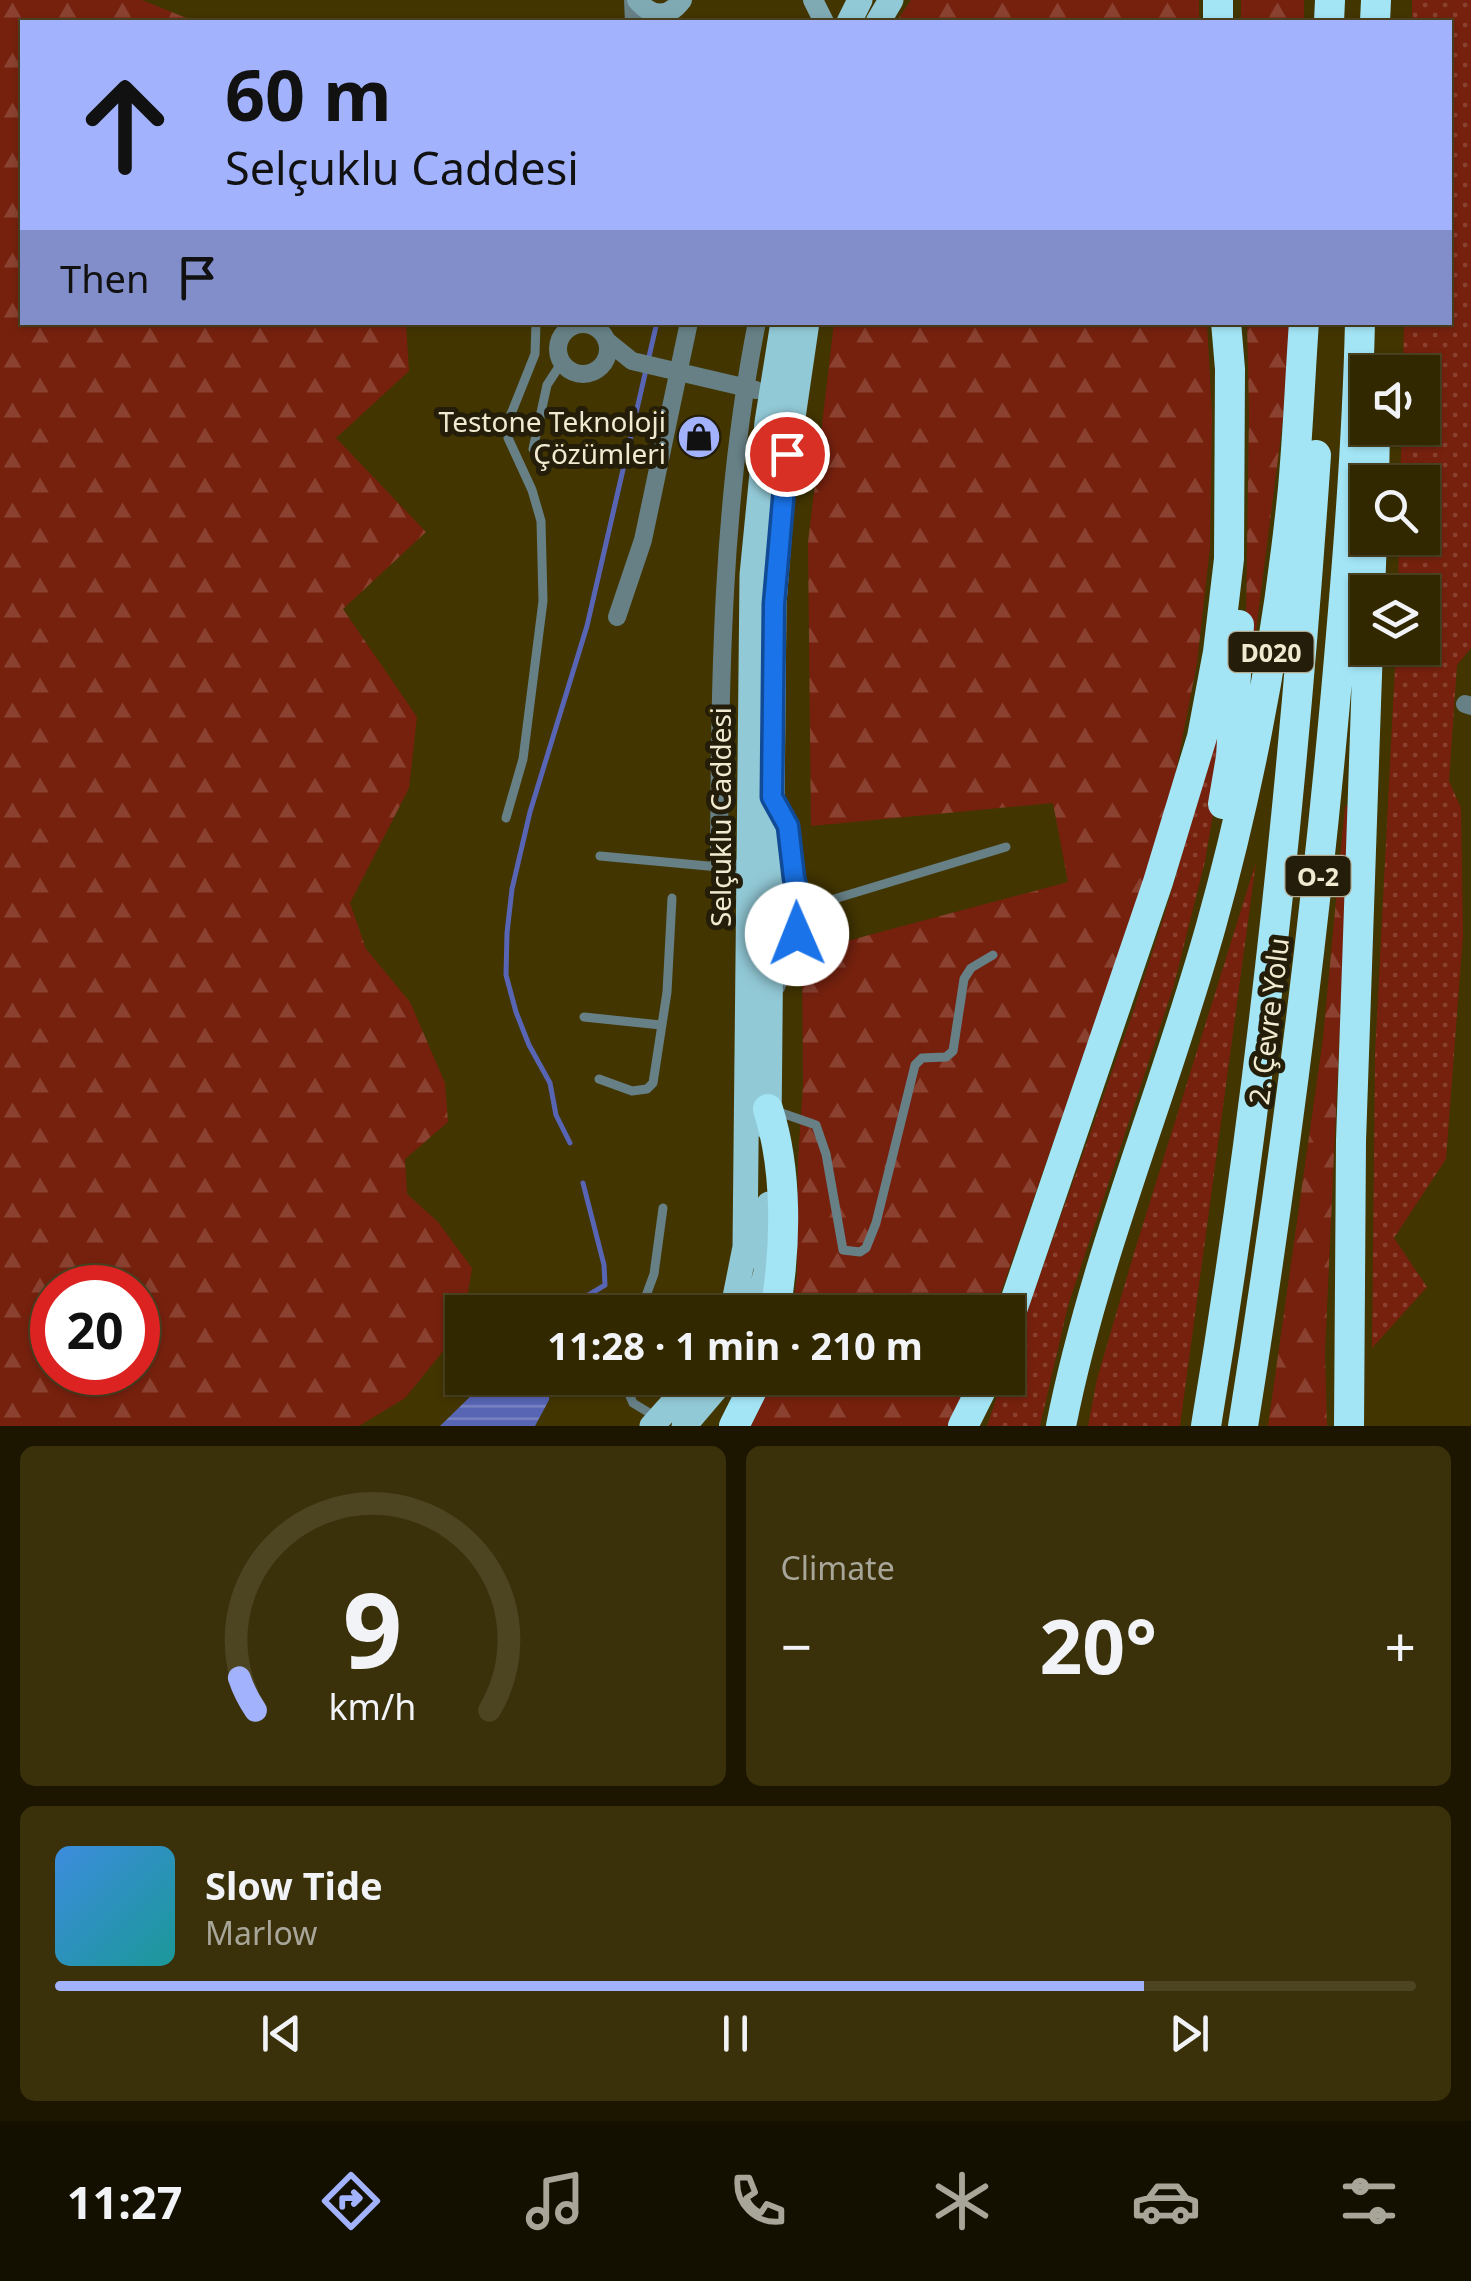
<!DOCTYPE html>
<meta charset="utf-8">
<style>
:root{--surface:#322800;--page:#3a300a;--text:#f1f3f6;--muted:#a8a699;--line:#4d4422;--accent:#a2b2fd}
body{margin:0;font-family:"Noto Sans",sans-serif;background:var(--page);color:var(--text);height:100vh;display:flex;flex-direction:column;font-size:38px;white-space:nowrap}
*{box-sizing:border-box;margin:0}
p{font-size:32px;color:var(--muted)}
.icon{flex:none;width:55px;height:55px;fill:none;stroke:currentColor;stroke-width:2;stroke-linecap:round;stroke-linejoin:round}
.map{position:relative;height:1426px;overflow:hidden}
.side{display:flex;flex-direction:column;gap:20px;padding:20px;background:#1c1600;flex:1}
.side>*{flex:none}
.guide{position:absolute;left:20px;top:20px;width:1432px;height:305px;border-radius:0px;box-shadow:0 2px 8px #0004,0 0 0 2px var(--line);background:#a2b2fd;color:#111;overflow:hidden}
.tools{position:absolute;left:1350px;top:355px;display:grid;gap:20px}
.tools a{display:grid;place-items:center;width:90px;height:90px;border-radius:0px;background:var(--surface);box-shadow:0 2px 8px #0004,0 0 0 2px var(--line);font-size:50px}
.speed{position:absolute;left:30px;top:1265px;display:flex;gap:20px;font-size:50px;font-weight:700;text-align:center}
.speed>*{display:grid;place-content:center;width:130px;height:130px;border-radius:50%;background:var(--surface);box-shadow:0 2px 8px #0004,0 0 0 2px var(--line);line-height:1}
.speed .limit{border:15px solid #d22;background:#fff;color:#111}
.pin{position:absolute;display:grid;place-items:center;width:85px;height:85px;color:#fff;margin:-42px;border:5px solid #fff;border-radius:50%;box-shadow:0 2px 10px #0007}
.me{position:absolute;width:110px;margin:-55px;rotate:359deg;stroke-linejoin:round;filter:drop-shadow(0 0 8px #0008)}
.turn{display:flex;align-items:center;gap:35px;height:210px;padding:0 40px;font-size:45px}
.turn .icon{width:130px;height:130px;stroke-width:2.5}
.turn b{display:block;font-size:70px;line-height:85px}
.then{display:flex;align-items:center;height:95px;padding:0 40px;background:#0003;gap:20px;font-size:38px}
.big{font-size:75px;font-weight:700;line-height:1.1}
.side .widget{flex:1;display:flex;flex-direction:column;justify-content:center;gap:15px;min-width:0;padding:0 35px;border-radius:15px;background:var(--page)}
.side .dial{align-items:center;gap:0}
.dial svg{height:260px;overflow:visible;fill:none;stroke:var(--line);stroke-width:7;stroke-linecap:round;text-anchor:middle}
.dial text{fill:var(--text);stroke:none}
.song{display:flex;align-items:center;gap:30px}
.cover{width:120px;height:120px;border-radius:15px;background:linear-gradient(135deg,hsl(210 70% 55%),hsl(180 70% 35%))}
.played{height:10px;border-radius:5px;background:linear-gradient(90deg,var(--accent) 80%,var(--line) 80%)}
.keys{display:flex;justify-content:space-around;direction:ltr}
.heat{display:flex;justify-content:space-between;align-items:center;font-size:55px;direction:ltr}
.side .tiles{flex:1;display:grid;gap:20px;grid-template-columns:1fr 1fr}
.widget:last-child{grid-column:span 2}
.trip{position:absolute;left:445px;top:1295px;width:580px;height:100px;border-radius:0px;background:var(--surface);box-shadow:0 2px 8px #0004,0 0 0 2px var(--line);font-weight:700;line-height:100px;text-align:center}
.tabs{display:flex;height:160px;justify-content:space-around;align-items:center;background:#141000;color:var(--muted)}
.tabs .icon{width:70px;height:70px}
.tabs .current{color:var(--accent)}
.tabs b{font-size:45px;color:var(--text)}
.map>svg:first-child{display:block}
.grass{fill:url(#grass-dots)}
.forest{fill:url(#forest-firs);fill-rule:evenodd}
.water{fill:url(#water-rules)}
.lines{fill:none;stroke-linecap:round;stroke-linejoin:round}
.stream{stroke:#5865b5;stroke-width:5}
.lane{stroke:#668086;stroke-width:9}
.street{stroke:#668086;stroke-width:18}
.secondary{stroke:#7fa9b3;stroke-width:20}
.primary{stroke:#92c9d6;stroke-width:25}
.highway{stroke:#a3e5f5;stroke-width:30}
.route-casing{stroke:#114b97;stroke-width:25}
.route{stroke:#1a73e8;stroke-width:18}
.labels{text-anchor:middle;dominant-baseline:central;stroke-width:10;stroke-linejoin:round;paint-order:stroke}
.shield{fill:#231d09;stroke:#b3ac94;stroke-width:2.5}
.shield-label{font-size:25px;font-weight:bold;fill:#f1ead0}
.poi-label{font-size:28px;fill:#f1ead0;stroke:#231d09;text-anchor:end}
.street-label{font-size:28px;fill:#f1ead0;stroke:#231d09}
</style>
<div class="map">
<svg width="1471" height="1426" viewBox="0 0 1471 1426">
<defs>
<pattern id="grass-dots" width="8" height="8" patternUnits="userSpaceOnUse" patternTransform="scale(2.5)"><rect width="8" height="8" fill="#76210e"/><path d="M2 2h.1M6 6h.1" fill="none" stroke="#8a4130" stroke-width="1.8" stroke-linecap="round"/></pattern>
<pattern id="forest-firs" width="22" height="20" patternUnits="userSpaceOnUse" patternTransform="scale(2.5)"><rect width="22" height="20" fill="#76210e"/><path d="M5 1l3.5 6h-7zM16 11l3.5 6h-7z" fill="#8a4130"/></pattern>
<pattern id="water-rules" width="6" height="5" patternUnits="userSpaceOnUse" patternTransform="scale(2.5)"><rect width="6" height="5" fill="#5865b5"/><path d="M0 2.5h6" fill="none" stroke="#7983c1"/></pattern>
</defs>
<rect width="100%" height="100%" fill="#423500"/>
<!-- grass -->
<path class="grass" d="M1412,0H1471V648L1457,665L1449,781L1461,808L1463,935L1446,1159L1394,1238L1427,1287L1372,1348L1375,1055L1396,648H1422V592H1398L1399,538H1422V482H1400L1402,428H1422V372H1403L1404,323L1450,322V22H1412Z
M1219,707L1217,791L1205,861L1174,985L1068,1306L1040,1426H987L1003,1378H1008V1365L1131,1018L1165,913L1207,768Z
M1256,862L1180,1426H1088L1097,1379L1134,1253Z"/>
<!-- forest -->
<path class="forest" d="M0,0H142L196,22H22V322L406,323L409,371L336,438L426,532L343,609L417,717L409,788L350,903L366,949L410,1002L445,1083L448,1122L405,1159L407,1194L438,1222L472,1268L462,1328L405,1398L359,1426H0ZM52,1288H138V1372H52Z
M911,0H1199V22H896Z
M1241,0H1304V22H1241Z
M834,323H1207L1212,415L1210,547L1197,663L1167,817L994,1312H792L797,1275L798,1160L803,1084L802,953L1068,882L1053,803L811,826L808,543Z
M1247,323H1290L1283,419L1249,686H1245L1249,413Z
M1350,805L1325,1352L1327,1426H1268L1323,1038L1345,806Z
M773,1378H968L950,1426H751Z"/>
<!-- water -->
<path class="water" d="M496,1378H550L549,1400L535,1426H440L476,1391Z"/>
<g class="lines">
<!-- stream -->
<path class="stream" d="M570,1143L556,1115L550,1083L529,1045L516,1012L506,975L507,933L512,889L530,812L587,626L657,322
M583,1183L604,1265L605,1285L587,1296L585,1312"/>
<!-- lane -->
<path class="lane" d="M533,449L547,385L562,362
M779,808C797,841 783,879 811,906L1006,847
M506,818L523,759L543,601L541,521L532,490L508,438L509,419L535,354L536,322
M600,856L719,867
M780,989L789,967L805,900
M584,1017L661,1025
M599,1079L632,1091L647,1089L653,1083L667,992L672,898
M776,1111L816,1125L826,1154L843,1250L860,1252L866,1248L876,1223L915,1065L922,1058L946,1057L953,1051L964,979L971,968L993,955
M640,1312L654,1274L663,1208
M622,1378L633,1403L656,1417"/>
<!-- street -->
<path class="street" d="M633,0L634,22
M558 349a25 25 0 1 1 50 0a25 25 0 1 1-50 0Z
M606,340L632,361L756,390
M617,617L643,540L689,322
M1465,704L1471,706
M750,870L719,867C720,685 721,502 757,322"/>
<!-- secondary -->
<path class="secondary" d="M637,0C651,17 668,19 682,0
M813,0L824,22"/>
<!-- primary -->
<path class="primary" d="M849,22L860,0
M878,22L891,0
M769,1129L774,604L783,486L807,322
M732,1312L745,1247L752,575L767,422L783,322
M756,1312L766,1272L769,1204
M652,1426L695,1378
M684,1426L725,1378"/>
<!-- highway -->
<path class="highway" d="M1218,22V0
M1329,22L1330,0
M1375,22L1376,0
M1374,482L1375,428
M1370,592L1372,538
M1223,804L1231,757L1239,625
M768,1109C788,1172 786,1248 775,1312
M1008,1322L1158,882L1202,737L1218,652L1229,559L1230,369L1226,322
M734,1426L758,1378
M963,1426L987,1378
M1061,1426C1095,1255 1164,1094 1211,926C1251,783 1278,637 1293,488C1298,433 1300,378 1304,322
M1206,1426C1260,1104 1294,781 1316,455
M1243,1426C1282,1182 1314,938 1336,692C1347,569 1357,446 1360,322
M1349,1426L1351,1141L1368,646"/>
</g>
<g class="lines">
<!-- route casing -->
<g class="route-casing">
<path id="route" d="M787,454L774,604L772,797L788,826L794,878L798,894L805,900L797,934"/>
</g>
<!-- route -->
<use href="#route" class="route"/>
</g>
<!-- icons -->
<defs>
<g id="shop-disc" transform="scale(2.25)"><circle r="9.5" fill="#a2b2fd" stroke="#231d09"/><path d="M-5-2.5h2.3a2.7 3.5 0 0 1 5.4 0H5L5.5 6h-11ZM-1.5-2.5h3a1.5 2.3 0 0 0-3 0Z" fill="#111"/></g>
</defs>
<g fill-rule="evenodd">
<use href="#shop-disc" x="699" y="437"/>
</g>
<g class="labels">
<!-- shield labels -->
<g class="shield">
<rect x="1228.5" y="632" width="85" height="40" rx="8"/>
<rect x="1285.5" y="856" width="65" height="40" rx="8"/>
</g>
<g class="shield-label">
<text x="1271" y="652">D020</text>
<text x="1318" y="876">O-2</text>
</g>
<!-- poi labels -->
<g class="poi-label">
<text x="666" y="421">Testone Teknoloji<tspan x="666" dy="32">Çözümleri</tspan></text>
</g>
<!-- street labels -->
<g class="street-label">
<text transform="translate(720 817) rotate(-90)">Selçuklu Caddesi</text>
<text transform="translate(1268 1021) rotate(-83)">2. Çevre Yolu</text>
</g>
</g>
</svg>
<div class="tools">
<a><svg class="icon" aria-label="sound" viewBox="0 0 24 24"><path d="M4 9h4l5-4v14l-5-4H4zM17 9q2 3 0 6"/></svg></a>
<a><svg class="icon" aria-label="search" viewBox="0 0 24 24"><circle cx="10" cy="10" r="6"/><path d="M15 15l6 6"/></svg></a>
<a><svg class="icon" aria-label="layers" viewBox="0 0 24 24"><path d="M12 4l9 5-9 5-9-5zM3 14l9 5 9-5"/></svg></a>
</div>
<div class="speed"><div class="limit">20</div></div>
<div class="pin" style="left:787px;top:454px;background:#d93025"><svg class="icon" aria-label="arrive" viewBox="0 0 24 24"><path d="M6 21V4h12l-3 4 3 4H6"/></svg></div>
<svg class="me" style="left:797px;top:934px" viewBox="-20 -20 40 40"><circle r="19" fill="#fff"/><path d="M0-13L10 11 0 6-10 11z" fill="#1a73e8"/></svg>
<div class="trip">11:28 · 1 min · 210 m</div>
<div class="guide">
<div class="turn"><svg class="icon" aria-label="ahead" viewBox="0 0 24 24"><path d="M12 20V5M6 11l6-6 6 6"/></svg><div><b>60 m</b>Selçuklu Caddesi</div></div>
<div class="then">Then<svg class="icon" aria-label="arrive" viewBox="0 0 24 24"><path d="M6 21V4h12l-3 4 3 4H6"/></svg></div>
</div>
</div>
<section class="side">
<div class="tiles">
<div class="widget dial"><svg viewBox="0 0 100 80">
<path d="M14 69A42 42 0 1 1 86 69"/>
<path d="M14 69A42 42 0 0 1 9 59" stroke="#a2b2fd"/>
<text x="50" y="56" font-size="32" font-weight="700">9</text>
<text x="50" y="72" font-size="11">km/h</text>
</svg></div>
<div class="widget"><p>Climate</p>
<div class="heat"><a>−</a><b class="big">20°</b><a>+</a></div>
</div>
<div class="widget">
<div class="song"><i class="cover"></i><div><b>Slow Tide</b><p>Marlow</p></div></div>
<div class="played"></div>
<div class="keys"><svg class="icon" aria-label="previous" viewBox="0 0 24 24"><path d="M18 5L8 12l10 7zM5 5v14"/></svg><svg class="icon" aria-label="pause" viewBox="0 0 24 24"><path d="M8 5v14M16 5v14"/></svg><svg class="icon" aria-label="next" viewBox="0 0 24 24"><path d="M6 5l10 7-10 7zM19 5v14"/></svg></div>
</div>
</div>
</section>
<nav class="tabs">
<b>11:27</b>
<svg class="icon current" aria-label="directions" viewBox="0 0 24 24"><path d="M12 3l9 9-9 9-9-9zM9 14v-3h6M13 9l2 2-2 2"/></svg>
<svg class="icon" aria-label="music" viewBox="0 0 24 24"><path d="M9 18V5l10-2v13"/><circle cx="6" cy="18" r="3"/><circle cx="16" cy="16" r="3"/></svg>
<svg class="icon" aria-label="phone" viewBox="0 0 24 24"><path d="M5 4h4l2 5-3 2q2 4 5 5l2-3 5 2v4C11 20 4 13 5 4z"/></svg>
<svg class="icon" aria-label="climate" viewBox="0 0 24 24"><path d="M12 3v18M4 7l16 10M4 17L20 7"/></svg>
<svg class="icon" aria-label="car" viewBox="0 0 24 24"><path d="M5 17H2v-5l4-1 3-4h7l3 4 3 1v5h-3M9 17h6M6 11h13"/><circle cx="7" cy="17" r="2"/><circle cx="17" cy="17" r="2"/></svg>
<svg class="icon" aria-label="filters" viewBox="0 0 24 24"><path d="M4 7h16M4 17h16"/><circle cx="9" cy="7" r="2"/><circle cx="15" cy="17" r="2"/></svg>
</nav>
